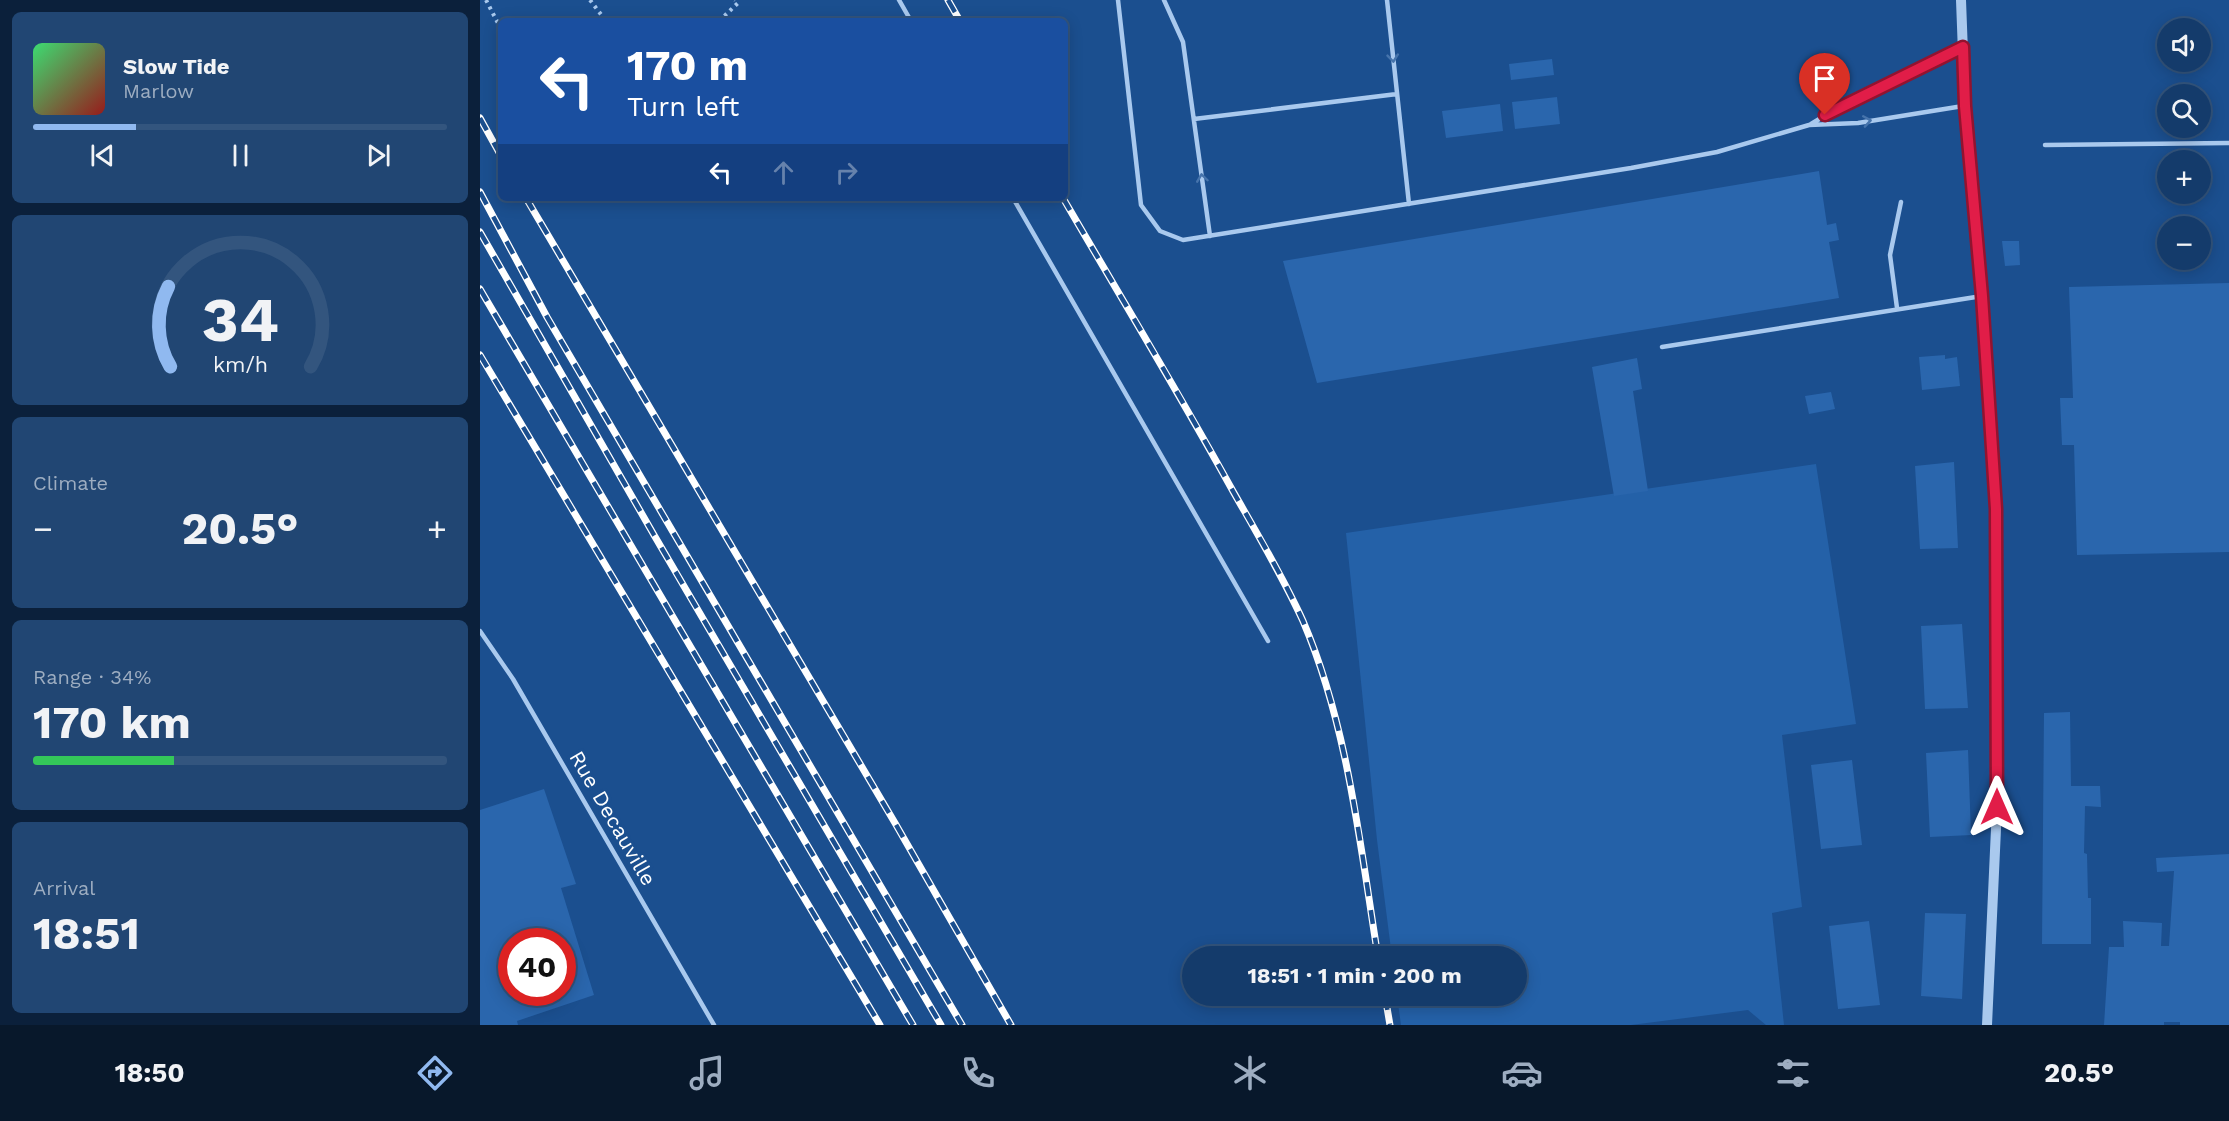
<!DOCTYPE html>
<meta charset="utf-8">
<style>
:root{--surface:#143b6b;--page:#214673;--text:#f1f3f6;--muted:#9dadc1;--line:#33557e;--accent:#90b9f0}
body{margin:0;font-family:"Work Sans",sans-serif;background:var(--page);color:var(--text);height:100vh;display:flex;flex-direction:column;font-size:22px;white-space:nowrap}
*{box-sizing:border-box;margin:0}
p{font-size:20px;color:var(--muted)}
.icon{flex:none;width:33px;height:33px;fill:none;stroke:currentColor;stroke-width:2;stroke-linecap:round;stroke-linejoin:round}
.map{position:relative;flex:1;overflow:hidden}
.drawer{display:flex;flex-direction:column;gap:12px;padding:12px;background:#0b203b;width:480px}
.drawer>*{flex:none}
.hud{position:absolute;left:18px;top:18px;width:570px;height:183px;border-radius:9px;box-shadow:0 3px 15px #0003,0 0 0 2px var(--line);background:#1a4fa0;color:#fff;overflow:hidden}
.fabs{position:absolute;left:1677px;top:18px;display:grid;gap:12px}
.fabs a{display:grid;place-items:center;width:54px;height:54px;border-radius:50%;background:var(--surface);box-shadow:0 3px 15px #0003,0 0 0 2px var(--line);font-size:30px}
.speed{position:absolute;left:18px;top:928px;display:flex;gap:12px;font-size:30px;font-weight:700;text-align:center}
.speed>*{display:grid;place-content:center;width:78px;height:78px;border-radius:50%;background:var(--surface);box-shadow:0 3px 15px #0003,0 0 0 2px var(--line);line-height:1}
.speed .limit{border:9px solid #d22;background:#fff;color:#111}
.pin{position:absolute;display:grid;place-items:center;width:51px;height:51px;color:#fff;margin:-62px -26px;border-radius:50% 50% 50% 0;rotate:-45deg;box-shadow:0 0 6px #0007}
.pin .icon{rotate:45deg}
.me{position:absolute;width:66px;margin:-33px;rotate:0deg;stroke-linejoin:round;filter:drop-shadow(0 0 4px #0008)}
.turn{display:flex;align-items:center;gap:21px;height:126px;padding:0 30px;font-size:27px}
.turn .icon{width:78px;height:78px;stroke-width:2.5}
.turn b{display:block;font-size:42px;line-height:51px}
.lanes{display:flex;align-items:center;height:57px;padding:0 30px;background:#0003;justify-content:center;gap:30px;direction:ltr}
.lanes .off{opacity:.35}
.big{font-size:45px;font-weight:700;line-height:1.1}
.drawer .widget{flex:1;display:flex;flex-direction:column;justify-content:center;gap:9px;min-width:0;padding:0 21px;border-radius:9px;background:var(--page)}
.drawer .dial{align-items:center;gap:0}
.dial svg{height:156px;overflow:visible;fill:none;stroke:var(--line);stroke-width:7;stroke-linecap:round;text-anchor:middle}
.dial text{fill:var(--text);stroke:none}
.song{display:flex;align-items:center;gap:18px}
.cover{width:72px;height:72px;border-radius:9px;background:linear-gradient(135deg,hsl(140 70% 55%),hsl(0 70% 35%))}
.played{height:6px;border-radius:3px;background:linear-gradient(90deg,var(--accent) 25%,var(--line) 25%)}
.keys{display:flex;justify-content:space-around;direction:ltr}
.heat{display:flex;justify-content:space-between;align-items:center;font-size:33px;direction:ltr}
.charge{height:9px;border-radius:4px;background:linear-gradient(90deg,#34c759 34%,var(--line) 0)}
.trip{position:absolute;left:702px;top:946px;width:345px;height:60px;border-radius:30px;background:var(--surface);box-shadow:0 3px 15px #0003,0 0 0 2px var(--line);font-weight:700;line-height:60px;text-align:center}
.tab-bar{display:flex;height:96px;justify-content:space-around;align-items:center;background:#08182b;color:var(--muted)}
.tab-bar .icon{width:42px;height:42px}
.tab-bar .active{color:var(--accent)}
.tab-bar b{font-size:27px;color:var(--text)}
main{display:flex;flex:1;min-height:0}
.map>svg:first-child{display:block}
.green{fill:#2461a8}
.building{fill:#2a66ad;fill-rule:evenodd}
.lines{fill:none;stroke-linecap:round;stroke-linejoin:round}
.path{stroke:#a9c9ee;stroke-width:4;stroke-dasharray:3 4.5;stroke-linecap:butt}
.service{stroke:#a9c9ee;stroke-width:4.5}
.tertiary{stroke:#a9c9ee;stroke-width:10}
.rail-casing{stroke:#fff;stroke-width:7}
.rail{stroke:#1b4f8f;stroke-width:4.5;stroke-dasharray:14;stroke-linecap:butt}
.oneway{stroke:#4674ac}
.route-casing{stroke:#92132f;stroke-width:15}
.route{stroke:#e11d48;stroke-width:10}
.labels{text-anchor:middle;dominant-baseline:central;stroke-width:6;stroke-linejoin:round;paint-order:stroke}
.street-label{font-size:21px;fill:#fff;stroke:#1b4f8f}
</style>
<main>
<section class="drawer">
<div class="widget">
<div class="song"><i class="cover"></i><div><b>Slow Tide</b><p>Marlow</p></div></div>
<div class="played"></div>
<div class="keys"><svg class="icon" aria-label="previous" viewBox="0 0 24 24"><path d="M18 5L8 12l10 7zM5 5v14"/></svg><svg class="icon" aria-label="pause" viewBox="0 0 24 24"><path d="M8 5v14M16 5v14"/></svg><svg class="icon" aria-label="next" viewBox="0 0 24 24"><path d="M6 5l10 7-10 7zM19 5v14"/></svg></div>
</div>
<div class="widget dial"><svg viewBox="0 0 100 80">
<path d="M14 69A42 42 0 1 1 86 69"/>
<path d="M14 69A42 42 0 0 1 13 28" stroke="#90b9f0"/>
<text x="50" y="56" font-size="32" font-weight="700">34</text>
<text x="50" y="72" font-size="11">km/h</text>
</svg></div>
<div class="widget"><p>Climate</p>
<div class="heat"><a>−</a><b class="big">20.5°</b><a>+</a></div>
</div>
<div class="widget"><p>Range · 34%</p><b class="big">170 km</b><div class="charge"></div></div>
<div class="widget"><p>Arrival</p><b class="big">18:51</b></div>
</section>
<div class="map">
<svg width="1749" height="1025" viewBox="0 0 1749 1025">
<rect width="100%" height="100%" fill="#1b4f8f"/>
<!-- green -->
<path class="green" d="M1336,464L1376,724L1302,735L1322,907L1292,913L1304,1025H1286L1268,1010L1151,1025H921L917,996H1036V957H912L897,840L866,533Z"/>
<!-- building -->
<path class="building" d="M1072,59L1074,75L1031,80L1029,64Z
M1077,97L1080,124L1035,129L1032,102Z
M1020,104L1023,131L966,138L962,111Z
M1339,171L1347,225L1356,223L1359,240L1349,242L1359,298L837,383L803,261Z
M1522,241H1539L1540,265L1525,266Z
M1749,283V552L1597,555L1594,445H1582L1580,398H1593L1589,287Z
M1465,355V359L1477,357L1480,386L1442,390L1439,357Z
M1157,358L1162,389L1153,391L1168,491L1134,496L1112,367Z
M1351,392L1355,409L1329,414L1325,396Z
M1474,462L1478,548L1440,549L1435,466Z
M1482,624L1488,708L1445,709L1441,626Z
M1590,712L1591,786H1620L1621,807L1605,806L1604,853L1607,854L1608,898H1611V944H1562L1564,713Z
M1488,750L1491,835L1450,837L1446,753Z
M1372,760L1382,845L1341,849L1331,765Z
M64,789L96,884L81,888L114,995L37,1021L38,1025H0V810ZM32,942H82V993H32Z
M1749,854V1025H1700V1022H1684V1025H1624L1629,947H1644L1643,921L1682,923L1681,946H1689L1694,871L1677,872L1676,858Z
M1445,913L1486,914L1482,999L1441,996Z
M1389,921L1400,1005L1358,1009L1349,926Z"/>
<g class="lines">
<!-- path -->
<path class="path" d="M6,0L21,29
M110,0L126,21
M239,21L258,3L255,0"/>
<!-- service -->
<path class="service" d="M419,0L431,21
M638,0L661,205L680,231L703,240L1151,168L1237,152L1329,125L1378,123L1483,106
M684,0L703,42L730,236
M907,0L929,204
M714,119L917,94
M1331,124L1361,106L1482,48
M1565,145L1749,143
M533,198L788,641
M1417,308L1410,255L1421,202
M1182,347L1502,296
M0,631L33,679L234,1025"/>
<!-- tertiary -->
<path class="tertiary" d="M1481,0L1485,106L1502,296L1517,509V807L1507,1025"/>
<!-- rail casing -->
<g class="rail-casing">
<path id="rail" d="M468,0L480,21
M0,118L21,156
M0,192L67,317L482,1025
M46,198L415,823L531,1025
M583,198C640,296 699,393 754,493C778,535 803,577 823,621C868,726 880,845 898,957
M0,232L174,535L461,1025
M0,289L433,1025
M0,355L400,1025
M905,996L910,1025"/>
</g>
<!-- rail -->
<use href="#rail" class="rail"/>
</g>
<!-- one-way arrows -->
<defs><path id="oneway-chevron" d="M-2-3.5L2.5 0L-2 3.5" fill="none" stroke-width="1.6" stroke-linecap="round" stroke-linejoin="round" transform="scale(1.5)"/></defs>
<g class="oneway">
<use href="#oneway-chevron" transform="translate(913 58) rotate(84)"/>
<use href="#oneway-chevron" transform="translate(1387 121) rotate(-9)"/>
<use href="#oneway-chevron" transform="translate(722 178) rotate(-98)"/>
</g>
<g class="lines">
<!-- route casing -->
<g class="route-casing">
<path id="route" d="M1345,115L1483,47L1485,106L1502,296L1516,509L1517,807"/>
</g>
<!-- route -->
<use href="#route" class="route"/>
</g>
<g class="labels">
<!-- street labels -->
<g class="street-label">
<text transform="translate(133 818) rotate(60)">Rue Decauville</text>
</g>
</g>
</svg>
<div class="fabs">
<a><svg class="icon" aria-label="sound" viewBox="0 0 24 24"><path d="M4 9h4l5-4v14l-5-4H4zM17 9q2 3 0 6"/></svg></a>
<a><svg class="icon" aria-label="search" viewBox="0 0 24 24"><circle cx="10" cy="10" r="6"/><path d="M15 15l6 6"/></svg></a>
<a>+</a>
<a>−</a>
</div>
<div class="speed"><div class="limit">40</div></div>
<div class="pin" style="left:1345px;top:115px;background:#d93025"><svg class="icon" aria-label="arrive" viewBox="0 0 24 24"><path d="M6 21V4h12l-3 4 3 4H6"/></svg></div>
<svg class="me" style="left:1517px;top:807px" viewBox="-20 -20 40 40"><path d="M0-17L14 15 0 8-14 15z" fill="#e11d48" stroke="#fff" stroke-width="4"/></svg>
<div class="trip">18:51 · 1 min · 200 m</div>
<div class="hud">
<div class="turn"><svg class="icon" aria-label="left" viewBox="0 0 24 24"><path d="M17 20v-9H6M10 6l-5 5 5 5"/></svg><div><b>170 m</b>Turn left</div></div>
<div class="lanes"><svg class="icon" aria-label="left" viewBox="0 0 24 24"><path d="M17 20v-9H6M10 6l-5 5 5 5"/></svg><svg class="icon off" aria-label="ahead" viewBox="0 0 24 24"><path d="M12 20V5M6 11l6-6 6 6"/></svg><svg class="icon off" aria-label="right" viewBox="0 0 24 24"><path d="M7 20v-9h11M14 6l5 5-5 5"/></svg></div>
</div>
</div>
</main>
<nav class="tab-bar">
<b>18:50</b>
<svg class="icon active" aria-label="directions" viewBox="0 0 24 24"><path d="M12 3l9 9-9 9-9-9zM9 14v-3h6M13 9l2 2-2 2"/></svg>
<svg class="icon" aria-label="music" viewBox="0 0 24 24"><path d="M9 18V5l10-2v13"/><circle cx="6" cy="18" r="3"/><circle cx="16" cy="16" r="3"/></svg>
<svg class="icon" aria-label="phone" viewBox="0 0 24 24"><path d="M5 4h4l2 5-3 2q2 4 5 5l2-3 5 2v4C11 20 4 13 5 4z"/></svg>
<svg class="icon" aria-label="climate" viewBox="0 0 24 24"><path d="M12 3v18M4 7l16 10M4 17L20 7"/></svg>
<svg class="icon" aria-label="car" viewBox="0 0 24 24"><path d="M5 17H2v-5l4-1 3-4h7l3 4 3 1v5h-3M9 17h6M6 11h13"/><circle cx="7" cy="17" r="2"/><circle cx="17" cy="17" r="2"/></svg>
<svg class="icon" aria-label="filters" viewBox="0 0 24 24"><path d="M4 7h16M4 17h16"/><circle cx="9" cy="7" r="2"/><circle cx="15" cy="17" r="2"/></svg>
<b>20.5°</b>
</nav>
